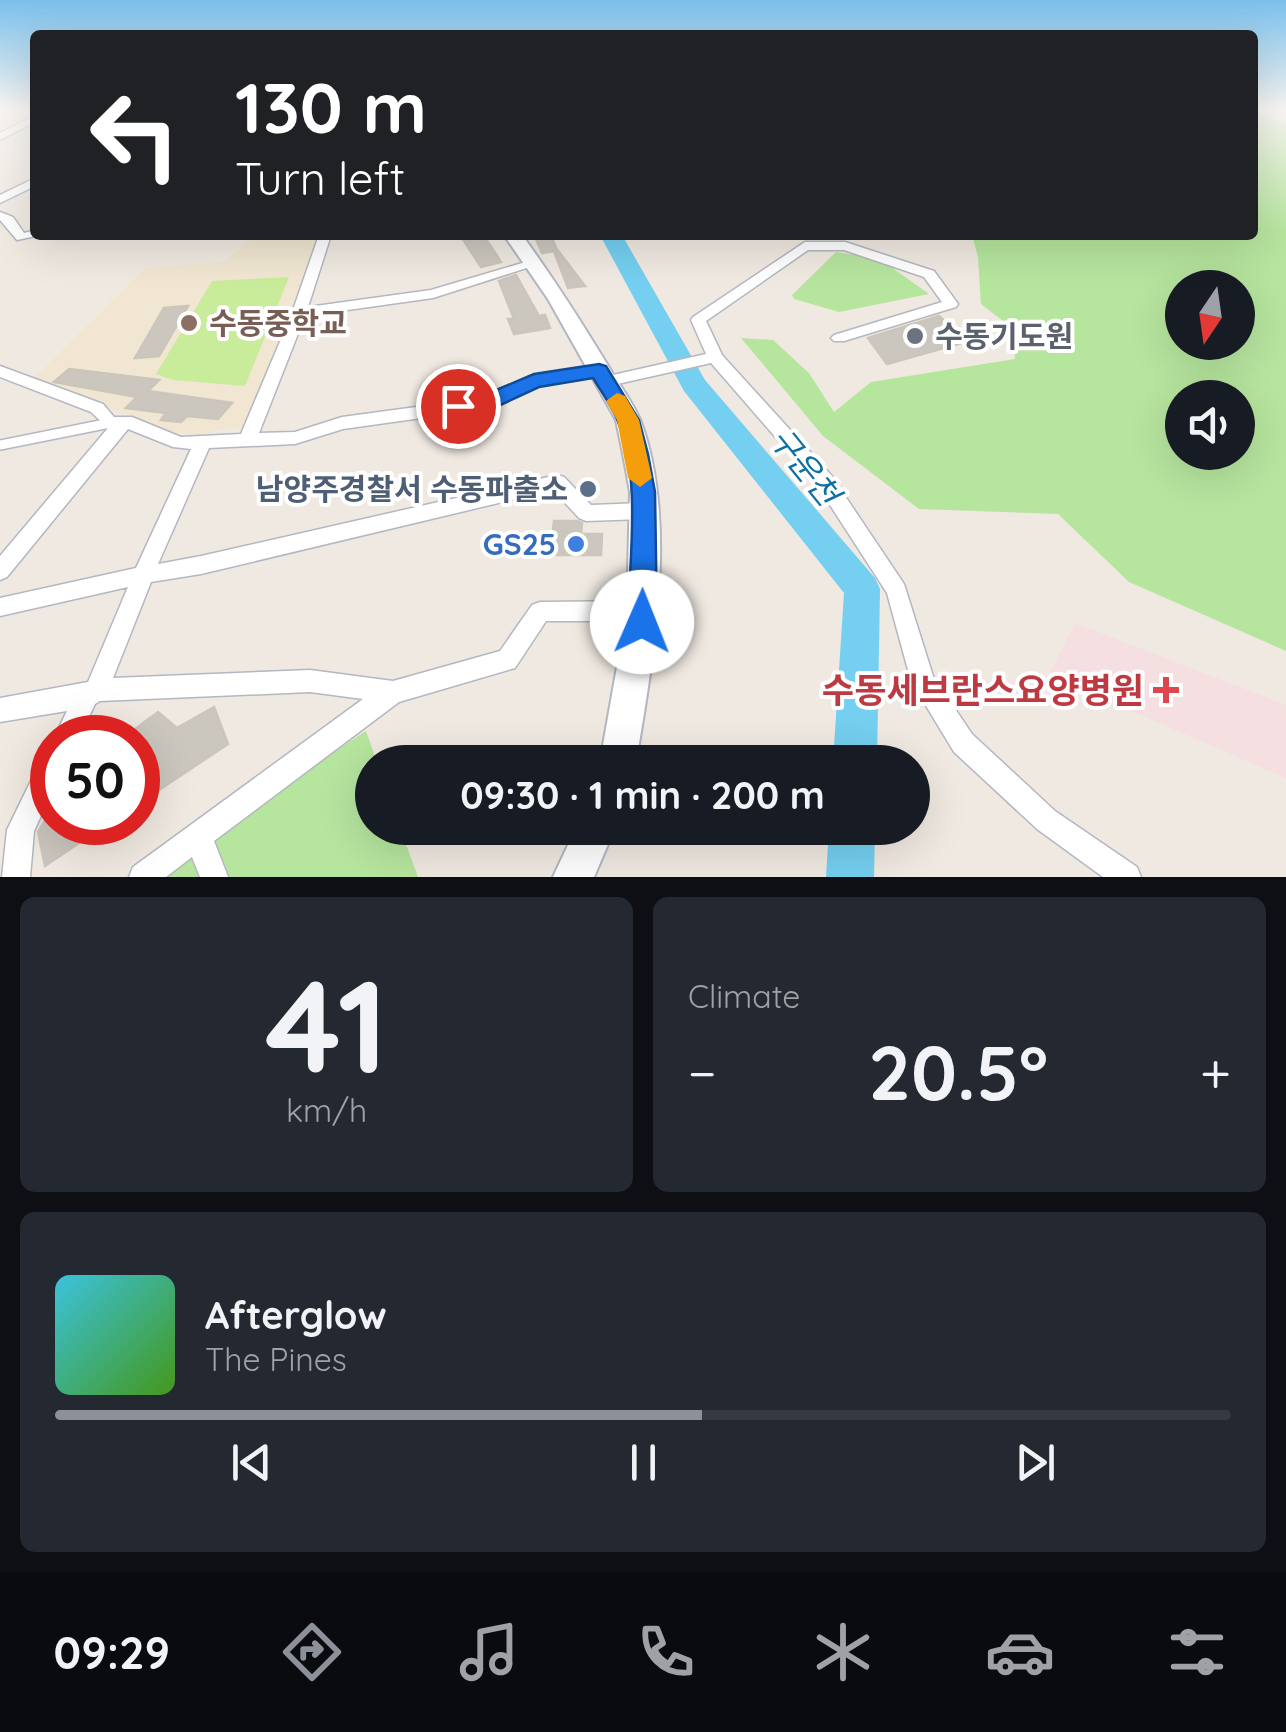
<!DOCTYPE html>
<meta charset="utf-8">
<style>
:root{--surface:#171b24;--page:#242831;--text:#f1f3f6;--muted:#9ea1a6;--line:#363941;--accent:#8c9099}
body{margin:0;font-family:Quicksand,"Noto Sans KR",sans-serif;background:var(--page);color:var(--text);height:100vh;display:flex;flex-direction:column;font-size:38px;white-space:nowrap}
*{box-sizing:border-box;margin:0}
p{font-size:32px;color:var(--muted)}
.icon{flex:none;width:55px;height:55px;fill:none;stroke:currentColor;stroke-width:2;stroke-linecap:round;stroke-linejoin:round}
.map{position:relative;height:877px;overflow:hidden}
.sheet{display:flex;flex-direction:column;gap:20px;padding:20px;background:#0d0f14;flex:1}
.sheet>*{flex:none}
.guide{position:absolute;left:30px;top:30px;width:1228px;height:210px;border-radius:10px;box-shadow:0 10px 40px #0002;background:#202124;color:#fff;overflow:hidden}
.needle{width:65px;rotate:193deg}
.tools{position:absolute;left:1165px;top:270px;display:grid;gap:20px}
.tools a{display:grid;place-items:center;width:90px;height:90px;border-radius:50%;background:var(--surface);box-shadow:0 10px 40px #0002;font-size:50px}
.speed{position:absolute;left:30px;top:715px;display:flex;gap:20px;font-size:50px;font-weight:700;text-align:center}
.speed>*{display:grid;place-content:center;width:130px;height:130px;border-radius:50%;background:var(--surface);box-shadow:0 10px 40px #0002;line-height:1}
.speed .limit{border:15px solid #d22;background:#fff;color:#111}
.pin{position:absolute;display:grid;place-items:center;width:85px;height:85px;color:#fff;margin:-42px;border:5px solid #fff;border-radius:50%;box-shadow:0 2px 10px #0007}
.me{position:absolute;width:110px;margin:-55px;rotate:1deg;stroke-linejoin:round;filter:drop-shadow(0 0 8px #0008)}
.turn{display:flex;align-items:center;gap:35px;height:210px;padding:0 40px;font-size:45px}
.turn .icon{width:130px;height:130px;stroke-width:2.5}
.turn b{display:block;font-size:70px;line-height:85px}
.big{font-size:75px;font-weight:800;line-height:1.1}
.sheet .tile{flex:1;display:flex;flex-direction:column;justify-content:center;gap:15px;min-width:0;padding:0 35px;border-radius:15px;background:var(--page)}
.sheet .dial{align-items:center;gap:0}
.dial b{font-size:130px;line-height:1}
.song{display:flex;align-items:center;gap:30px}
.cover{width:120px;height:120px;border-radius:15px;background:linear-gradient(135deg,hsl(190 70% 55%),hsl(100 70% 35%))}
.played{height:10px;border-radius:5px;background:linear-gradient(90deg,var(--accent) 55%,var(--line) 55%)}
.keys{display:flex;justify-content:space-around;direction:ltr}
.heat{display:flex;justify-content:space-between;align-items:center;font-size:55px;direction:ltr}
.sheet .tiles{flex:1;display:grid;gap:20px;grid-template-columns:1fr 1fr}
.tile:last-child{grid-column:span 2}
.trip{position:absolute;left:355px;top:745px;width:575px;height:100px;border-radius:50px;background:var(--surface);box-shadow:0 10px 40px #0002;font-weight:800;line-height:100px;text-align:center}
.menu{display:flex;height:160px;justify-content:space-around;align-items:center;background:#090b0e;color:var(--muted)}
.menu .icon{width:70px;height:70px}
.menu .active{color:var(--accent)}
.menu b{font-size:45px;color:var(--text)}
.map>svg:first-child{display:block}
.education{fill:#f0e6d1}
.medical{fill:#f5dfe0}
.green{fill:#b6e59e;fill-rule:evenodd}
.pitch{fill:#c9ec9a}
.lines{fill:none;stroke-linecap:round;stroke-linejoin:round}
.river{fill:#75cff0;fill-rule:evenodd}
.building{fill:#cbc7bf;stroke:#cbc5ba;stroke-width:2.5}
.service-casing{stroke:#b4b7c1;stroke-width:12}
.minor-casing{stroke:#b4b7c1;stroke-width:3}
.secondary-casing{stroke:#b4b7c1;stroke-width:4}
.service{stroke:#fff;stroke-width:9}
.minor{fill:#fff;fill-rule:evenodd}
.secondary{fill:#fff;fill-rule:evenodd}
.route{fill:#1a73e8;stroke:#114b97;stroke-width:2.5}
.slow{fill:#f59e0b}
.education-dot{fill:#8d6e63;stroke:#fff;stroke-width:4}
.worship-dot{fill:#6b7280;stroke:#fff;stroke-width:4}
.service-dot{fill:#5c6f8a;stroke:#fff;stroke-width:4}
.shop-dot{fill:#3f7fe0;stroke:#fff;stroke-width:4}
.health-dot{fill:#e0444e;stroke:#fff;stroke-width:4}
.labels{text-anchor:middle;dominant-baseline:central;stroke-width:8;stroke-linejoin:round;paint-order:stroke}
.education-label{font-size:30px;font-weight:bold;fill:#785e54;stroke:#fff;text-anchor:start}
.worship-label{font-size:30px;font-weight:bold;fill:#5b616d;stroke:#fff;text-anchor:start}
.service-label{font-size:30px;font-weight:bold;fill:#4e5e75;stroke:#fff;text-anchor:end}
.shop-label{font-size:30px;font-weight:bold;fill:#366cbe;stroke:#fff;text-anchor:end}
.water-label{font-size:32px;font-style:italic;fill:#0d6fa3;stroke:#fff}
.near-health-label{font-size:35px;font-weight:bold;fill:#be3a42;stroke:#fff;text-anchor:end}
</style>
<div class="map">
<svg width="1286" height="877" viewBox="0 0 1286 877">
<rect width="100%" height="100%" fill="#efe9e1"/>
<!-- education -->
<path class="education" d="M267,235H325L244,427L217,430L203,436L169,431L34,378L145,268L224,262L254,237Z"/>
<!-- medical -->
<path class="medical" d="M1075,623L1286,705V778L1049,675Z"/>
<!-- green -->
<path class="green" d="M1253,113L1286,123V651L1129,582L1058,514L919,509L823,436L741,338L773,340L809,373L834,412L871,382L1015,359L1012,328L981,304L978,257L972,235H1252ZM1182,288H1238V342H1182ZM1182,398H1238V452H1182Z
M836,252L880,259L929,294L839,312L794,299L792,295Z
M366,731L377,762H372V828H400L418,877H151L198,838Z"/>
<!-- pitch -->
<path class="pitch" d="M289,277L245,386L173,380L156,374L212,281Z"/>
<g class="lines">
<!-- river -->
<path class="river" d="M600,235H622L705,380L875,578L880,589L877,762H833L844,593L684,391Z
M829,828H875L874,877H826Z"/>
</g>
<!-- building -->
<path class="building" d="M551,235L556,248L585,286L568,288L554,251L542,253L536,239Z
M484,236L501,262L481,267L464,241Z
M516,275L539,316L545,315L550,328L514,334L508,319H514L499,281Z
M188,306L159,356L135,358L164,308Z
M939,316L969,341L887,364L868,338Z
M69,369L159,380L148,391L232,403L218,419L187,416L181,422L161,420L166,413L126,408L137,397L54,382Z
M554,521H577L582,523L581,534H602L601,555H550Z
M214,707L228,744L138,804V738H123L158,712L177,728Z
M52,809V822H110L45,866L38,832Z"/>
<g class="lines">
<!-- service casing -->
<g class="service-casing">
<path id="service" d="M0,445L110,423"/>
</g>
<!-- minor casing -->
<g class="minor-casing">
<path id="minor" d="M35,115V122L0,140V133Z
M35,178V186L0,203V195Z
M0,212L13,217L24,233L35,230V235H41L17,240L0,220Z
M319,235H331L308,307L431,290L532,260L539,264L433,298L305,316L259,433L295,432L342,417L483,398L528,377L599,365L607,370L599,375L538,386L486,409L343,429L295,444L209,448L158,564L201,556L557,475L564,477L591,505L643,503L650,506L653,511L650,516L643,519L586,521L579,518L553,490L201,574L151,582L113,678L310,670L393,681L500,651L532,605L540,602L643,601L651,604L654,611L651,618L643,621H546L515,668L399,702L214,841L228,877H200L192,857L166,877H129L133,867L363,699L310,692L100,701L95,704L79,738H54L67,711L0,722V698L88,682L128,587L0,616V598L136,568L191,449L173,447L128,429L7,577L0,580V556L108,428L91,412L0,377V366L103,404L114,417H132L181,437L241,434L292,313Z
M805,242H845L934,271L958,304L956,307L844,341H834L831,338L834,335L942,302L924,277L844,250H808L706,321L722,355L831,475L904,584L933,676L972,734L1055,811L1137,867L1141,877H1103L1037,829L954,752L911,681L887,593L817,485L711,363L604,387L596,382L604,377L706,354L691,320L693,317Z
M52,752V792L34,831L30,877H2L7,830L43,756Z"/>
</g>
<!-- secondary casing -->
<g class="secondary-casing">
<path id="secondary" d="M504,235H522C554,279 582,323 610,369C620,386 634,404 641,422C678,522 653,660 636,762H600L627,611L630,492L623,454L616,420L548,299Z
M576,828H615L594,877H553Z"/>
</g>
<!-- service -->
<use href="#service" class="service"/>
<!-- minor -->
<use href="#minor" class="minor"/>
<!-- secondary -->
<use href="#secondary" class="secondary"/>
</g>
<!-- sky -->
<linearGradient id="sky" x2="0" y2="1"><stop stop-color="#7abfeb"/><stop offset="0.47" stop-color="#f8f5f2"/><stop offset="1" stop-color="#f8f5f2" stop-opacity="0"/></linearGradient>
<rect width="1286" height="232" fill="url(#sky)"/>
<!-- route -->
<path class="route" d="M599,364L606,366L639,420L648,454L655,492L657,622L652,631L642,635L632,631L628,622C629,558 642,480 617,419C611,405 601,391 593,378L539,387L494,408L458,413L447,406L450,401L482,396L534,374Z"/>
<!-- slow -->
<path class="slow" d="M617,393L625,396L639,420L652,478L640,487L628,478L617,420L606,401Z"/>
<!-- markers -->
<circle class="education-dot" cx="189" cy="323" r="10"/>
<circle class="worship-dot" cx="915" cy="336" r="10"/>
<circle class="service-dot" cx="588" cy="489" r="10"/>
<circle class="shop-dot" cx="576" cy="544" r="10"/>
<path class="health-dot" d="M1161 675h10v10h10v10h-10v10h-10v-10h-10v-10h10z"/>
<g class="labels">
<!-- education labels -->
<g class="education-label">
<text x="209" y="323">수동중학교</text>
</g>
<!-- worship labels -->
<g class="worship-label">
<text x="935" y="336">수동기도원</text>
</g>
<!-- service labels -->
<g class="service-label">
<text x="568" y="489">남양주경찰서 수동파출소</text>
</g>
<!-- shop labels -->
<g class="shop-label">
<text x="556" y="544">GS25</text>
</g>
<!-- water labels -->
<g class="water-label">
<text transform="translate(805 466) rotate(51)">구운천</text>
</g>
<!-- near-health labels -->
<g class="near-health-label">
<text x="1144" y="690">수동세브란스요양병원</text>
</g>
</g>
</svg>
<div class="tools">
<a><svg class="needle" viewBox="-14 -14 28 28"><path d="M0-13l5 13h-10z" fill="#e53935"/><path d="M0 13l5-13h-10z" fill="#9ea1a6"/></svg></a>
<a><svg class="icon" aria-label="sound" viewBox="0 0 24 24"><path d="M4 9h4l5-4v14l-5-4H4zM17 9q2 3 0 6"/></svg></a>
</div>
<div class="speed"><div class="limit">50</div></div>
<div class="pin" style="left:458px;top:406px;background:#d93025"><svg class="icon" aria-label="arrive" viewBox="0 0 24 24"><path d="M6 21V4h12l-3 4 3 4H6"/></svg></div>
<svg class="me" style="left:642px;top:622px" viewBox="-20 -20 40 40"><circle r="19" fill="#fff"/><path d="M0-13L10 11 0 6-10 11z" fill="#1a73e8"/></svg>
<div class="trip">09:30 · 1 min · 200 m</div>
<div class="guide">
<div class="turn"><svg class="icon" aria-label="left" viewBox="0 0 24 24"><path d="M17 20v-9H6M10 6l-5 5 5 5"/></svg><div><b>130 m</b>Turn left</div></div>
</div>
</div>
<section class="sheet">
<div class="tiles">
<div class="tile dial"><b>41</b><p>km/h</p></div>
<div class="tile"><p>Climate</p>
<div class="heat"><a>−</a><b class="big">20.5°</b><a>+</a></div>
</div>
<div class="tile">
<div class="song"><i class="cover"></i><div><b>Afterglow</b><p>The Pines</p></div></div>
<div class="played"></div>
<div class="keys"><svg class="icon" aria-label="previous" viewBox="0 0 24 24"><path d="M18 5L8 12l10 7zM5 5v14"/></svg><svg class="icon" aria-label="pause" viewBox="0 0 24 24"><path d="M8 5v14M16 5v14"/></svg><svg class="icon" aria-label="next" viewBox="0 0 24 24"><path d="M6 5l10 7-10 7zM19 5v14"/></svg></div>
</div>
</div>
</section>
<nav class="menu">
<b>09:29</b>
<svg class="icon active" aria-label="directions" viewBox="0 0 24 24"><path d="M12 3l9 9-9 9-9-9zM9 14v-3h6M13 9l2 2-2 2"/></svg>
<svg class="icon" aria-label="music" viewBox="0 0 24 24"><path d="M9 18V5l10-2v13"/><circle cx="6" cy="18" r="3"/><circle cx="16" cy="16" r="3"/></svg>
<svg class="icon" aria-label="phone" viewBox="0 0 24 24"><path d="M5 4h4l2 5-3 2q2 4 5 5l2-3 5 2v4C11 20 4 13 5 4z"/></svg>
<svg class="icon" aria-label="climate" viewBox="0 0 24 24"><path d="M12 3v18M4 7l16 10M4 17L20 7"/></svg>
<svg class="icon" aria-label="car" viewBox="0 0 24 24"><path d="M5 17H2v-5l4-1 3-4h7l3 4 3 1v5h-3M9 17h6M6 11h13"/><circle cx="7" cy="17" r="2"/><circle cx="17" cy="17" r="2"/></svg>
<svg class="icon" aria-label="filters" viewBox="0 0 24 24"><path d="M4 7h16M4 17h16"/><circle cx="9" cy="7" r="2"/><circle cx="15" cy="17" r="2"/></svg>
</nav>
